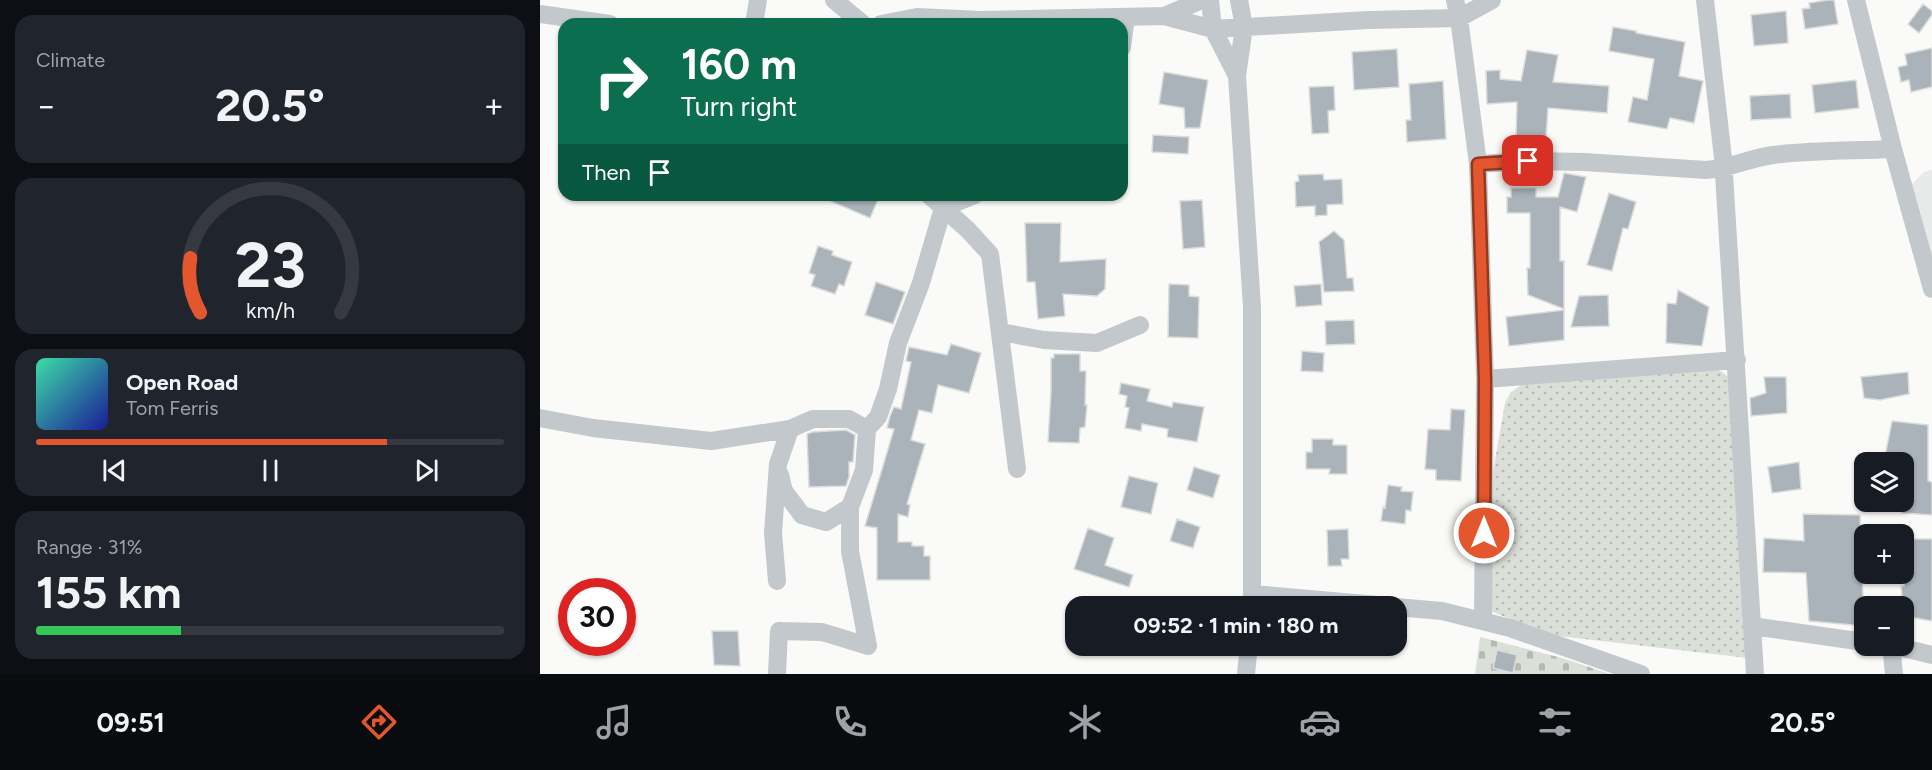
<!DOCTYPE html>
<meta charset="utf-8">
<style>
:root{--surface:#171b24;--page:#20242c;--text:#f1f3f6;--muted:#9ea1a6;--line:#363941;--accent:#e4572e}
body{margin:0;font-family:Figtree,sans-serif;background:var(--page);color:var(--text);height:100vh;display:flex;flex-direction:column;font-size:22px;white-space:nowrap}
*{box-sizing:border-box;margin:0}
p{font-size:20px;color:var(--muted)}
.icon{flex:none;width:33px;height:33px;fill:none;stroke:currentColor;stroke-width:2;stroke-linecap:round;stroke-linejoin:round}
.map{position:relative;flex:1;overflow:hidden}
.sheet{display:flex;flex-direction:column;gap:15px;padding:15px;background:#0d0f14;width:540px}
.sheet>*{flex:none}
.hud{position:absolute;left:18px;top:18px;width:570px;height:183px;border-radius:18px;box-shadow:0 2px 4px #0004;background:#0b6e4f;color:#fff;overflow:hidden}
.tools{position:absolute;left:1314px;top:452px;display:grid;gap:12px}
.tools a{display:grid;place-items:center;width:60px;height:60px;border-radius:12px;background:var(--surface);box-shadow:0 2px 4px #0004;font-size:30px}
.speed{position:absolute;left:18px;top:578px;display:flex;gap:12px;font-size:30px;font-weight:700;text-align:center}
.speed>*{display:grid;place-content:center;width:78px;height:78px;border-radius:50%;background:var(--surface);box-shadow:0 2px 4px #0004;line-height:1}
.speed .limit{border:9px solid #d22;background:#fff;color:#111}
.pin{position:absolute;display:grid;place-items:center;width:51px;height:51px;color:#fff;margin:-26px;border-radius:12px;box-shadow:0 3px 9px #0006}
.me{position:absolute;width:66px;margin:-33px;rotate:0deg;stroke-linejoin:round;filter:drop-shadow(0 0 4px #0008)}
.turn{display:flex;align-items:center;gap:21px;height:126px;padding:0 24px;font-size:27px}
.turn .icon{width:78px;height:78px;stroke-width:2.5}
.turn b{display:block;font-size:42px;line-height:51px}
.then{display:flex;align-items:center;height:57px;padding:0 24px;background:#0003;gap:12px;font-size:22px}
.big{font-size:45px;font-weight:700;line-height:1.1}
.sheet .card{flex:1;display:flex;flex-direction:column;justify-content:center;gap:9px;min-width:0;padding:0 21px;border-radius:18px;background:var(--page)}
.sheet .dial{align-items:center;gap:0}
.dial svg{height:156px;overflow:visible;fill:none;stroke:var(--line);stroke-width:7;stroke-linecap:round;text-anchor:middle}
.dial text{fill:var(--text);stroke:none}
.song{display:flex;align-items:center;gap:18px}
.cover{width:72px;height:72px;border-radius:9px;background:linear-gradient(135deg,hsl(160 70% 55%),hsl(240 70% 35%))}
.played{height:6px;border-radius:3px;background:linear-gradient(90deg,var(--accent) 75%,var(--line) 75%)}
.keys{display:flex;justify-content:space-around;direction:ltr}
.heat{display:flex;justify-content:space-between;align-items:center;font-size:33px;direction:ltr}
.charge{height:9px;border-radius:4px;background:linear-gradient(90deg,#34c759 31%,var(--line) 0)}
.trip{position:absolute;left:525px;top:596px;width:342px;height:60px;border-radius:18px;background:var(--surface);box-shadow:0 2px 4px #0004;font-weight:700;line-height:60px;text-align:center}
.tabs{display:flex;height:96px;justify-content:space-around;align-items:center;background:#090b0e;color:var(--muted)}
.tabs .icon{width:42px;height:42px}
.tabs .active{color:var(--accent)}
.tabs b{font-size:27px;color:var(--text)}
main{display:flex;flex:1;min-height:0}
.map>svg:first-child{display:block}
.built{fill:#e8e9e9}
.grass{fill:url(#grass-dots)}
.cemetery{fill:url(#cemetery-stones)}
.building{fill:#aab3b9;stroke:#dcdcda;stroke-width:1.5}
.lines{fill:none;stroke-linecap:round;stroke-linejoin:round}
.minor{stroke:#c3c8cc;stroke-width:18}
.route-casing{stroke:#94391e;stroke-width:15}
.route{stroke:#e4572e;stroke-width:10}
</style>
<main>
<section class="sheet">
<div class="card"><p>Climate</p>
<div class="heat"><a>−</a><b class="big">20.5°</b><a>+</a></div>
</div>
<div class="card dial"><svg viewBox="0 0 100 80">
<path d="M14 69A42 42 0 1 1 86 69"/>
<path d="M14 69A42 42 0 0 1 9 41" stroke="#e4572e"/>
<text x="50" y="56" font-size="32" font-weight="700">23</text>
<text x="50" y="72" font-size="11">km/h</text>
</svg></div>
<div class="card">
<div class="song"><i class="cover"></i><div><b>Open Road</b><p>Tom Ferris</p></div></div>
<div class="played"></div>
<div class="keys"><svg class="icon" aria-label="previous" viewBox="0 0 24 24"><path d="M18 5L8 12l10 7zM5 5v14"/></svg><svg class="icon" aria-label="pause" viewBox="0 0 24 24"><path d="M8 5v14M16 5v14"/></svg><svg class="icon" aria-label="next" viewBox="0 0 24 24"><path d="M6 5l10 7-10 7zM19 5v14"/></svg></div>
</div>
<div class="card"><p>Range · 31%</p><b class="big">155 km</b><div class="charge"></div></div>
</section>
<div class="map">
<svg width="1392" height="674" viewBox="0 0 1392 674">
<defs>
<pattern id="grass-dots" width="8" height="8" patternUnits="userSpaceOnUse" patternTransform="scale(1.5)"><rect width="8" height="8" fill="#dadfd7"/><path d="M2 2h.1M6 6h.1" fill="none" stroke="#b4b9b4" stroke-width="1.8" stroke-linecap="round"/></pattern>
<pattern id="cemetery-stones" width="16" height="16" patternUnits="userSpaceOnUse" patternTransform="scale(1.5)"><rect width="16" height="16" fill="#dadfd7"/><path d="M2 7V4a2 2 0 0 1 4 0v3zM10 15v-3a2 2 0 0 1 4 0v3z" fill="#b4b9b4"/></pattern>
</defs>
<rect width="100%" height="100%" fill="#fafaf8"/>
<!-- built -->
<path class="built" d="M1392,170V264L1372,184L1384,172Z"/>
<!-- grass -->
<path class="grass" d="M1171,367L1182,372L1190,378L1208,658L1010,635L948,610L952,478L965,403L971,392L987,381Z"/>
<!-- cemetery -->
<path class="cemetery" d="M940,637L1022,658L1070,674H935Z"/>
<!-- building -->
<path class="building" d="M1288,0H1294L1298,24L1265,29L1262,9L1270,8L1269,3Z
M1383,4L1392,11V15L1379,33L1368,24Z
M1246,11L1248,43L1214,46L1211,15Z
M1073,27L1096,31V33L1145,42L1139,76L1163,81L1154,123L1130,118L1127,129L1088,122L1093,97L1107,100L1114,59L1069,51Z
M1392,48V87L1371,92L1369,80L1361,82L1358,67L1367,65L1365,54Z
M857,49L859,87L814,90L812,52Z
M987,50L1018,55L1013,82L1069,86L1067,113L1008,108L1006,138L976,136L977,102L947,104L946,71L960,70V79L981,81Z
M624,72L668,80L660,128H645L644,108L619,104Z
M1316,80L1319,108L1275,113L1272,85Z
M903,81L906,139L867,142L866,120H871L869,84Z
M794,86L795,110L788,111L789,133L772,134L769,87Z
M1250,94L1251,118L1211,120L1210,96Z
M613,135L649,137L648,154L612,152Z
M1024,173L1046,177L1037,212L1020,207V261H1024V309L988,295L987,268H990V213H967V197H971V188H996V197H1018Z
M783,174L784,180L802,179L803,204L787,205V215L775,216V206L756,207L755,182L759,181L758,175Z
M1069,193L1096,202L1088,229L1083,228L1072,271L1047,265Z
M276,195H340L330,218Z
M662,200L665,247L643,249L640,201Z
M485,223H521L520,262L566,259L565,289L557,296L523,294L525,316L498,319L495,282H487Z
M794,231L804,240L807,278H813L814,291L784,292L779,242Z
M278,246L293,251L292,255L312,262L304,286L299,284L295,294L271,286L275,275L269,273Z
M336,282L365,292L353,324L325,315Z
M629,284L649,285V296L659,297L658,338L628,337Z
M781,284L782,305L756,307L754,286Z
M1138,290L1169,307L1162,346L1126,343L1127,303L1136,304Z
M1068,295L1069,326L1031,327L1039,296Z
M1024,310V340L969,346L966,317Z
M814,320L815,344L786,345L785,321Z
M411,344L441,353L429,393L398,385L392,413L379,410L371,440L385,444L367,504L370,505L368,517L358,514V542H372V546H384V556H390V580H337V528L325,526L354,429L347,428L350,416L354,407L361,409L371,362L366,361L369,347L407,355Z
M762,351L784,353L783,372L761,371Z
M514,354H540V371H546L545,405H547L545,427L540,428L539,443L508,442L511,391V358H514Z
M1368,372L1369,394L1340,400L1324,398L1321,377Z
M1224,377H1246L1247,413L1211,416L1210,398L1226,393Z
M581,383L610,389L607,401L632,407L633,402L664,407L657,442L627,437L628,429L602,424L601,431L585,428L589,408L585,407L587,396L579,394Z
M911,409L925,410L921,481L896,480V470L885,469L888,429L910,430Z
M1352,421L1388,425V481L1392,482V515L1362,513L1364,462L1344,461Z
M306,430L315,435L313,462H309V477L306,486L269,487L267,434L272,432Z
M772,439H793V445H807V474H789L790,469H766V452H772Z
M1259,462L1261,489L1232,493L1228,467Z
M654,467L680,475L673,498L647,490Z
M589,476L618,483L611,514L581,507Z
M848,485L862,487L861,491L873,492L871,511L866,510L865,524L841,521L843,507L845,508Z
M1263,514L1320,515L1324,626L1269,621L1266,573L1223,572L1224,538L1264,541Z
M637,519L660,527L653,548L630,541Z
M548,528L574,538L565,565L593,575L589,587L534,569Z
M808,529L809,559H801L802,566H788L787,530Z
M1364,539H1392V621L1364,616L1361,586H1364Z
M172,631H198L200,666L174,665Z
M957,650L977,655L973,673L953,668Z"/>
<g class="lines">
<!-- minor -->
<path class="minor" d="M294,0L323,24
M670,0L673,29L697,76
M699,0L704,27L697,76L712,307V606
M915,0L919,18L938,164L945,379L1197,360
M1165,0L1183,158L1215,674
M1316,0L1353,149L1392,289
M0,14L70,24
M624,16L662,0
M214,24L218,0
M341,24L377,17L441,20L624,16L673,29L828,20L919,18L952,0
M582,47L586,17
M938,164L988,161L1044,162L1166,170C1189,169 1210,158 1233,155C1272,150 1314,151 1353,149
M389,195L428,230L450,254L477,469
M461,332L504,340L557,343L600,325
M0,418L53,428L171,441L250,429
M327,429L338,417L348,389L358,343L381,283L403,208L435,195
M240,475L244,491L262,515L286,522L310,507
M714,594L849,606
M856,607L902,611L970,628L1101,674
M943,621L945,379
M1212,626L1324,642
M237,674L239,631L282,632L328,646L310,551V507L324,470L327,429L309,419H273L250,429L238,464L233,533L237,581
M706,674L709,645
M1354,674L1351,645L1392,655"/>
</g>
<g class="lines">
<!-- route casing -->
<g class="route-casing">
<path id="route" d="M944,533L945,379L938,164L988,161"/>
</g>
<!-- route -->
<use href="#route" class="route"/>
</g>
</svg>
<div class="tools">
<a><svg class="icon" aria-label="layers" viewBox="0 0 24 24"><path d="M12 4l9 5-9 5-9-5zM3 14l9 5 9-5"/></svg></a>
<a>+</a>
<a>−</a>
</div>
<div class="speed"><div class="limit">30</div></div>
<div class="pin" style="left:988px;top:161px;background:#d93025"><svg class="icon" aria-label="arrive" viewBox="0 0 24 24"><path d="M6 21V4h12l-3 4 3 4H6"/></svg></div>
<svg class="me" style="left:944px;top:533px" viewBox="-20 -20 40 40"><circle r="17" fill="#e4572e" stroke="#fff" stroke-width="3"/><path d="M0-11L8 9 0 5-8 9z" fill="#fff"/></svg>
<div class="trip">09:52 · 1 min · 180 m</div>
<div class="hud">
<div class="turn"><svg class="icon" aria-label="right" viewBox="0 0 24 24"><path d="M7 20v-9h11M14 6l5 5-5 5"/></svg><div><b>160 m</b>Turn right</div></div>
<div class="then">Then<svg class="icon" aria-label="arrive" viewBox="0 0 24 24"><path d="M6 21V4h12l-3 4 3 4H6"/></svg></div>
</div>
</div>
</main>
<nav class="tabs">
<b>09:51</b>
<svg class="icon active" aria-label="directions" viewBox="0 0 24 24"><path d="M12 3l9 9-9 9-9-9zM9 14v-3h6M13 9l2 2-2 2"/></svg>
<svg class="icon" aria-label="music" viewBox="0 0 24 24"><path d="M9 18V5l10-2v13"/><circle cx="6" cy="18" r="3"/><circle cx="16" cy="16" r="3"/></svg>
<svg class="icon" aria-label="phone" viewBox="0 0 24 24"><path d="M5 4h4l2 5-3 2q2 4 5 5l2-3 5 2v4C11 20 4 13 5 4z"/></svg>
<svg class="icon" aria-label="climate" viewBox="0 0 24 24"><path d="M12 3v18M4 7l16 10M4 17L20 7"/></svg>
<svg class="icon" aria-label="car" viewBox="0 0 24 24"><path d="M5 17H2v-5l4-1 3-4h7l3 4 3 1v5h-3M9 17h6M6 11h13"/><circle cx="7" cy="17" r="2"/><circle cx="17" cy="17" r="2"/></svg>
<svg class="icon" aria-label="filters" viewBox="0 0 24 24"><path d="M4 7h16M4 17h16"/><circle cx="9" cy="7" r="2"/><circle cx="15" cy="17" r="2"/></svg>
<b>20.5°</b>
</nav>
